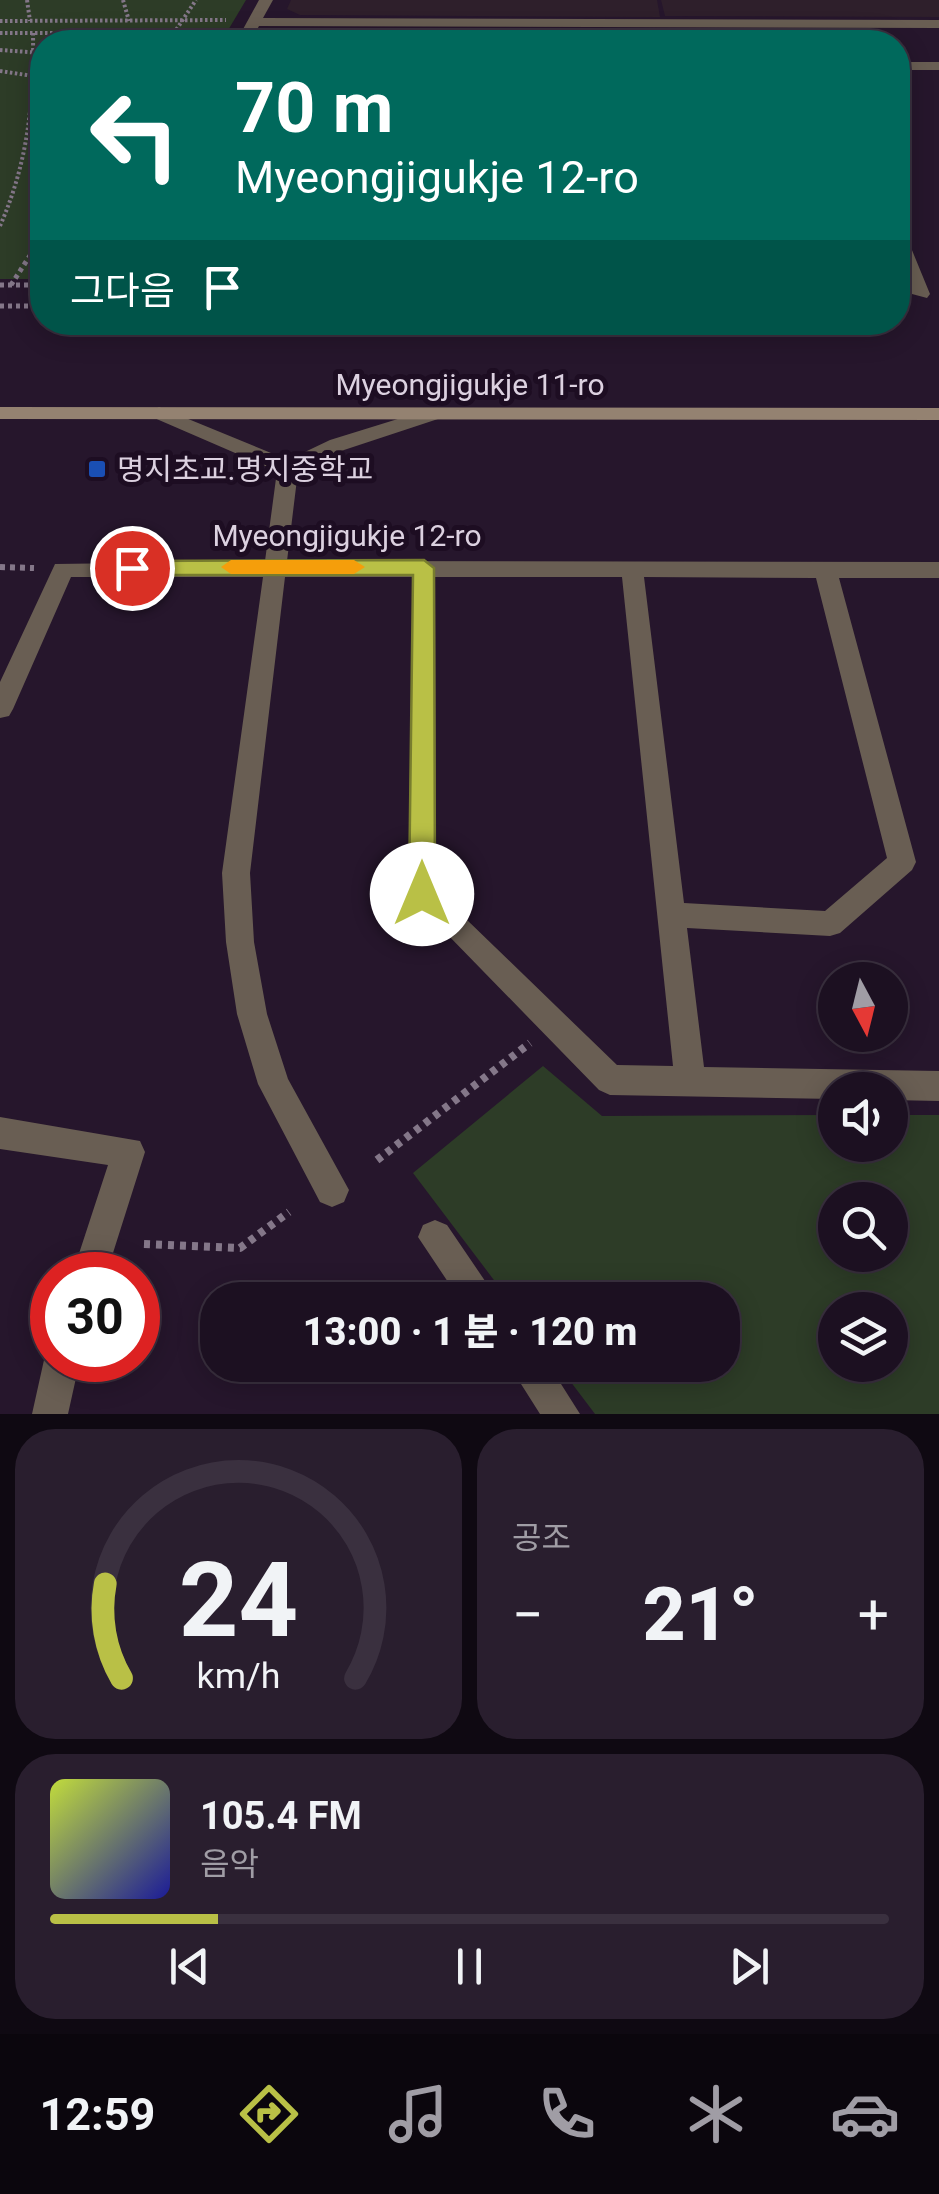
<!DOCTYPE html>
<html lang="ko">
<meta charset="utf-8">
<style>
:root{--surface:#1c1021;--page:#291e2e;--text:#f1f3f6;--muted:#a09da5;--line:#3a303f;--accent:#b9c046}
body{margin:0;font-family:Roboto,"Noto Sans KR",sans-serif;background:var(--page);color:var(--text);height:100vh;display:flex;flex-direction:column;font-size:38px;white-space:nowrap}
*{box-sizing:border-box;margin:0}
p{font-size:32px;color:var(--muted)}
.icon{flex:none;width:55px;height:55px;fill:none;stroke:currentColor;stroke-width:2;stroke-linecap:round;stroke-linejoin:round}
.map{position:relative;height:1414px;overflow:hidden}
.details{display:flex;flex-direction:column;gap:15px;padding:15px;background:#0f0912;flex:1}
.details>*{flex:none}
.top-card{position:absolute;left:30px;top:30px;width:880px;height:305px;border-radius:40px;box-shadow:0 5px 25px #0003,0 0 0 2px var(--line);background:#00695c;color:#fff;overflow:hidden}
.needle{width:65px;rotate:173deg}
.buttons{position:absolute;left:818px;top:962px;display:grid;gap:20px}
.buttons a{display:grid;place-items:center;width:90px;height:90px;border-radius:50%;background:var(--surface);box-shadow:0 5px 25px #0003,0 0 0 2px var(--line);font-size:50px}
.speed{position:absolute;left:30px;top:1252px;display:flex;gap:20px;font-size:50px;font-weight:700;text-align:center}
.speed>*{display:grid;place-content:center;width:130px;height:130px;border-radius:50%;background:var(--surface);box-shadow:0 5px 25px #0003,0 0 0 2px var(--line);line-height:1}
.speed .limit{border:15px solid #d22;background:#fff;color:#111}
.pin{position:absolute;display:grid;place-items:center;width:85px;height:85px;color:#fff;margin:-42px;border:5px solid #fff;border-radius:50%;box-shadow:0 2px 10px #0007}
.me{position:absolute;width:110px;margin:-55px;rotate:0deg;stroke-linejoin:round;filter:drop-shadow(0 0 8px #0008)}
.turn{display:flex;align-items:center;gap:35px;height:210px;padding:0 40px;font-size:45px}
.turn .icon{width:130px;height:130px;stroke-width:2.5}
.turn b{display:block;font-size:70px;line-height:85px}
.then{display:flex;align-items:center;height:95px;padding:0 40px;background:#0003;gap:20px;font-size:38px}
.big{font-size:75px;font-weight:800;line-height:1.1}
.details .tile{flex:1;display:flex;flex-direction:column;justify-content:center;gap:15px;min-width:0;padding:0 35px;border-radius:40px;background:var(--page)}
.details .dial{align-items:center;gap:0}
.dial svg{height:260px;overflow:visible;fill:none;stroke:var(--line);stroke-width:7;stroke-linecap:round;text-anchor:middle}
.dial text{fill:var(--text);stroke:none}
.song{display:flex;align-items:center;gap:30px}
.cover{width:120px;height:120px;border-radius:15px;background:linear-gradient(135deg,hsl(70 70% 55%),hsl(240 70% 35%))}
.played{height:10px;border-radius:5px;background:linear-gradient(90deg,var(--accent) 20%,var(--line) 20%)}
.keys{display:flex;justify-content:space-around;direction:ltr}
.heat{display:flex;justify-content:space-between;align-items:center;font-size:55px;direction:ltr}
.details .tiles{flex:1;display:grid;gap:15px;grid-template-columns:1fr 1fr}
.tile:last-child{grid-column:span 2}
.trip{position:absolute;left:200px;top:1282px;width:540px;height:100px;border-radius:40px;background:var(--surface);box-shadow:0 5px 25px #0003,0 0 0 2px var(--line);font-weight:800;line-height:100px;text-align:center}
.tabs{display:flex;height:160px;justify-content:space-around;align-items:center;background:#0b060d;color:var(--muted)}
.tabs .icon{width:70px;height:70px}
.tabs .selected{color:var(--accent)}
.tabs b{font-size:45px;color:var(--text)}
.map>svg:first-child{display:block}
.education{fill:#2e1f2b}
.green{fill:#2d3c27;fill-rule:evenodd}
.lines{fill:none;stroke-linecap:round;stroke-linejoin:round}
.path-far3{stroke:#847789;stroke-width:4;stroke-dasharray:2.5 2.5;stroke-linecap:butt}
.path-far2{stroke:#847789;stroke-width:5;stroke-dasharray:4 4;stroke-linecap:butt}
.path-far1{stroke:#847789;stroke-width:6;stroke-dasharray:5 5;stroke-linecap:butt}
.path{stroke:#847789;stroke-width:8;stroke-dasharray:6 6;stroke-linecap:butt}
.street{fill:#695e53;fill-rule:evenodd}
.secondary{fill:#948271;fill-rule:evenodd}
.route{fill:#b9c046;stroke:#787d2e;stroke-width:2.5}
.slow{fill:#f59e0b}
.transit-dot{fill:#1a4fb4;stroke:#1d0d22;stroke-width:4}
.labels{text-anchor:middle;dominant-baseline:central;stroke-width:10;stroke-linejoin:round;paint-order:stroke}
.street-label{font-size:30px;fill:#dcd1e0;stroke:#1d0d22}
.poi-label{font-size:30px;fill:#dcd1e0;stroke:#1d0d22;text-anchor:start}
</style>
<div class="map">
<svg width="939" height="1414" viewBox="0 0 939 1414">
<rect width="100%" height="100%" fill="#26162c"/>
<!-- education -->
<path class="education" d="M291,0H657L660,17L300,15L287,9Z
M661,0H939V17L665,16Z"/>
<!-- green -->
<path class="green" d="M0,0H246L221,42H42V279H0Z
M543,1066L602,1116L835,1115V1145H890V1115H939V1414H595L558,1365H722V1300H509L413,1173ZM835,1200H890V1255H835ZM835,1310H890V1365H835Z"/>
<g class="lines">
<!-- path-far3 -->
<path class="path-far3" d="M27,0L30,21
M123,0L129,21
M0,21L226,20
M0,33H219
M168,42L196,0
M0,50L42,53
M0,71L33,76
M0,226C28,162 34,102 33,33"/>
<!-- path-far2 -->
<path class="path-far2" d="M0,285H42
M11,285L42,237
M0,306H42"/>
<!-- path-far1 -->
<path class="path-far1" d="M0,567L34,568"/>
<!-- path -->
<path class="path" d="M377,1160L530,1043
M144,1244L240,1248L289,1212"/>
<!-- street -->
<path class="street" d="M259,0H273L263,18L939,20V28L259,26L250,42H236Z
M898,62H939V70H898Z
M898,233L907,238L930,294L927,298L912,294L898,258Z
M159,407L288,460L330,440L430,409H444V417L344,450L298,471L287,561L939,562V578H839L916,862L912,870L840,933L830,936L687,928L704,1067L939,1071V1101L890,1100V1090H835V1099L610,1095L599,1090L408,894L413,577H285L250,873L254,942L267,1014L288,1079L349,1190L344,1202L332,1207L320,1202L258,1084L237,1014L226,942L222,873L263,577H71L13,709L9,716L0,718V682L55,564L265,561L277,471L152,417L149,413ZM435,577H622L673,1066L617,1065L436,890ZM644,577L816,578L887,858L825,911L684,903Z
M0,1117L140,1141L145,1152L106,1275H72L108,1165L0,1149Z
M435,1220L447,1225L498,1300H460L418,1237L423,1225Z
M52,1346V1360H80L68,1414H32L44,1360Z
M509,1365H549L580,1414H540Z"/>
<!-- secondary -->
<path class="secondary" d="M0,407L939,408V420L0,419Z"/>
</g>
<!-- route -->
<path class="route" d="M424,560L434,568L435,894L422,905L409,894L413,575H132L122,568L132,561Z"/>
<!-- slow -->
<path class="slow" d="M231,560H354L365,567L354,574H231L221,567Z"/>
<!-- markers -->
<rect class="transit-dot" x="87" y="459" width="20" height="20" rx="5"/>
<g class="labels">
<!-- street labels -->
<g class="street-label">
<text x="470" y="384">Myeongjigukje 11-ro</text>
<text x="347" y="535">Myeongjigukje 12-ro</text>
</g>
<!-- poi labels -->
<g class="poi-label">
<text x="117" y="469">명지초교.명지중학교</text>
</g>
</g>
</svg>
<div class="buttons">
<a><svg class="needle" viewBox="-14 -14 28 28"><path d="M0-13l5 13h-10z" fill="#e53935"/><path d="M0 13l5-13h-10z" fill="#a09da5"/></svg></a>
<a><svg class="icon" aria-label="sound" viewBox="0 0 24 24"><path d="M4 9h4l5-4v14l-5-4H4zM17 9q2 3 0 6"/></svg></a>
<a><svg class="icon" aria-label="search" viewBox="0 0 24 24"><circle cx="10" cy="10" r="6"/><path d="M15 15l6 6"/></svg></a>
<a><svg class="icon" aria-label="layers" viewBox="0 0 24 24"><path d="M12 4l9 5-9 5-9-5zM3 14l9 5 9-5"/></svg></a>
</div>
<div class="speed"><div class="limit">30</div></div>
<div class="pin" style="left:132px;top:568px;background:#d93025"><svg class="icon" aria-label="arrive" viewBox="0 0 24 24"><path d="M6 21V4h12l-3 4 3 4H6"/></svg></div>
<svg class="me" style="left:422px;top:894px" viewBox="-20 -20 40 40"><circle r="19" fill="#fff"/><path d="M0-13L10 11 0 6-10 11z" fill="#b9c046"/></svg>
<div class="trip">13:00 · 1 분 · 120 m</div>
<div class="top-card">
<div class="turn"><svg class="icon" aria-label="left" viewBox="0 0 24 24"><path d="M17 20v-9H6M10 6l-5 5 5 5"/></svg><div><b>70 m</b>Myeongjigukje 12-ro</div></div>
<div class="then">그다음<svg class="icon" aria-label="arrive" viewBox="0 0 24 24"><path d="M6 21V4h12l-3 4 3 4H6"/></svg></div>
</div>
</div>
<section class="details">
<div class="tiles">
<div class="tile dial"><svg viewBox="0 0 100 80">
<path d="M14 69A42 42 0 1 1 86 69"/>
<path d="M14 69A42 42 0 0 1 9 40" stroke="#b9c046"/>
<text x="50" y="56" font-size="32" font-weight="700">24</text>
<text x="50" y="72" font-size="11">km/h</text>
</svg></div>
<div class="tile"><p>공조</p>
<div class="heat"><a>−</a><b class="big">21°</b><a>+</a></div>
</div>
<div class="tile">
<div class="song"><i class="cover"></i><div><b>105.4 FM</b><p>음악</p></div></div>
<div class="played"></div>
<div class="keys"><svg class="icon" aria-label="previous" viewBox="0 0 24 24"><path d="M18 5L8 12l10 7zM5 5v14"/></svg><svg class="icon" aria-label="pause" viewBox="0 0 24 24"><path d="M8 5v14M16 5v14"/></svg><svg class="icon" aria-label="next" viewBox="0 0 24 24"><path d="M6 5l10 7-10 7zM19 5v14"/></svg></div>
</div>
</div>
</section>
<nav class="tabs">
<b>12:59</b>
<svg class="icon selected" aria-label="directions" viewBox="0 0 24 24"><path d="M12 3l9 9-9 9-9-9zM9 14v-3h6M13 9l2 2-2 2"/></svg>
<svg class="icon" aria-label="music" viewBox="0 0 24 24"><path d="M9 18V5l10-2v13"/><circle cx="6" cy="18" r="3"/><circle cx="16" cy="16" r="3"/></svg>
<svg class="icon" aria-label="phone" viewBox="0 0 24 24"><path d="M5 4h4l2 5-3 2q2 4 5 5l2-3 5 2v4C11 20 4 13 5 4z"/></svg>
<svg class="icon" aria-label="climate" viewBox="0 0 24 24"><path d="M12 3v18M4 7l16 10M4 17L20 7"/></svg>
<svg class="icon" aria-label="car" viewBox="0 0 24 24"><path d="M5 17H2v-5l4-1 3-4h7l3 4 3 1v5h-3M9 17h6M6 11h13"/><circle cx="7" cy="17" r="2"/><circle cx="17" cy="17" r="2"/></svg>
</nav>
